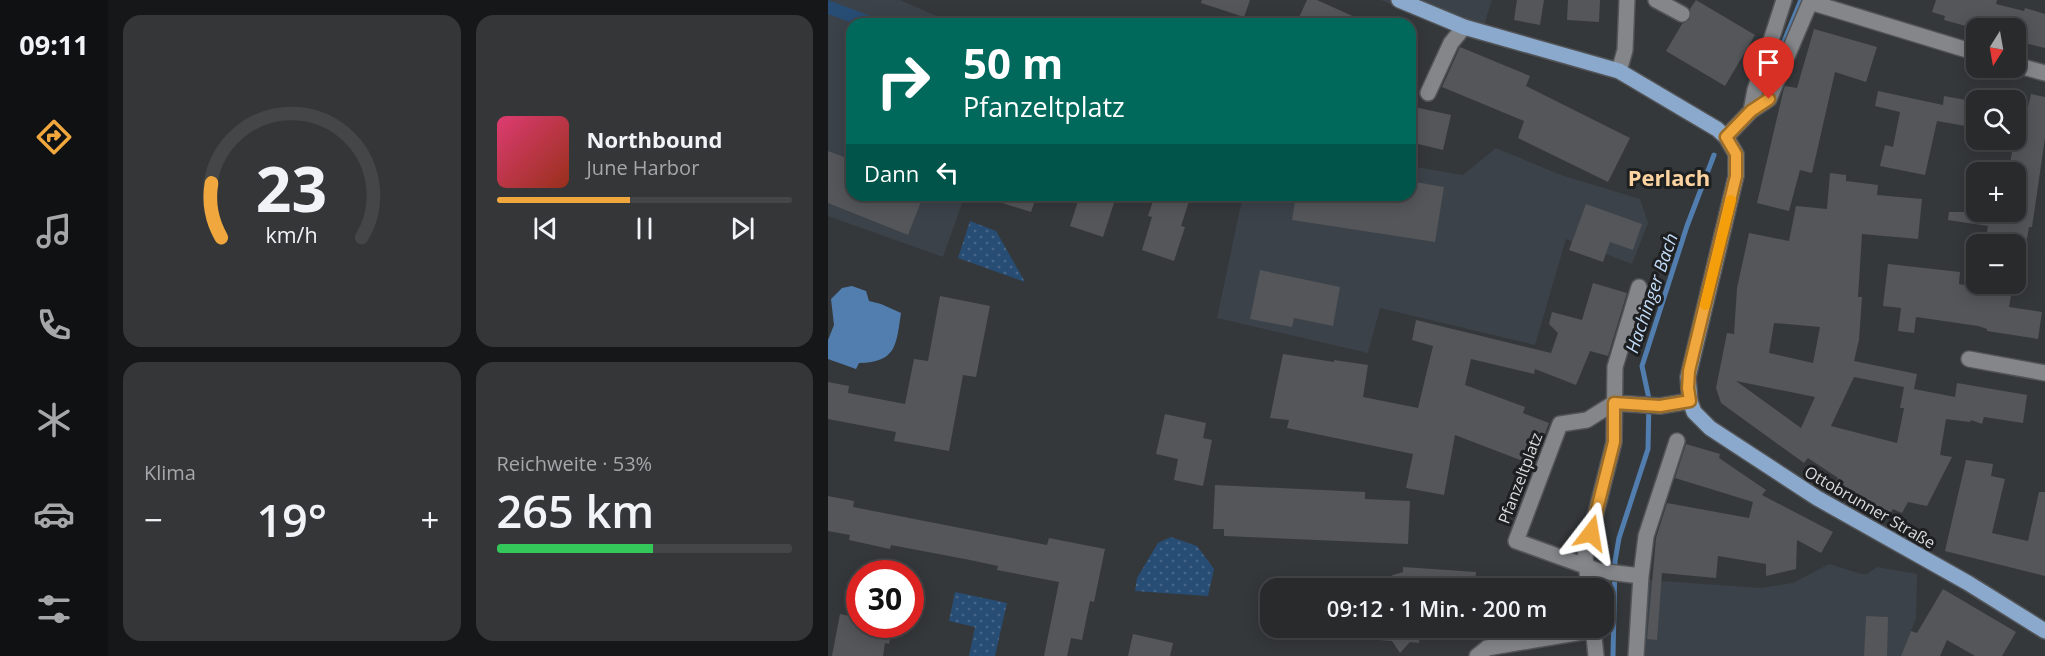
<!DOCTYPE html>
<html lang="de">
<meta charset="utf-8">
<style>
:root{--surface:#282a2c;--page:#343638;--text:#f1f3f6;--muted:#a5a7a9;--line:#444648;--accent:#efa73e}
body{margin:0;font-family:"Open Sans",sans-serif;background:var(--page);color:var(--text);height:100vh;display:flex;flex-direction:column;font-size:22px;white-space:nowrap}
*{box-sizing:border-box;margin:0}
p{font-size:20px;color:var(--muted)}
.icon{flex:none;width:33px;height:33px;fill:none;stroke:currentColor;stroke-width:2;stroke-linecap:round;stroke-linejoin:round}
.map{position:relative;flex:1;overflow:hidden}
.panel{display:flex;flex-direction:column;gap:15px;padding:15px;background:#161718;width:720px}
.panel>*{flex:none}
.guide{position:absolute;left:18px;top:18px;width:570px;height:183px;border-radius:18px;box-shadow:0 3px 15px #0003,0 0 0 2px var(--line);background:#00695c;color:#fff;overflow:hidden}
.needle{width:39px;rotate:191deg}
.tools{position:absolute;left:1138px;top:18px;display:grid;gap:12px}
.tools a{display:grid;place-items:center;width:60px;height:60px;border-radius:12px;background:var(--surface);box-shadow:0 3px 15px #0003,0 0 0 2px var(--line);font-size:30px}
.speed{position:absolute;left:18px;top:560px;display:flex;gap:12px;font-size:30px;font-weight:700;text-align:center}
.speed>*{display:grid;place-content:center;width:78px;height:78px;border-radius:50%;background:var(--surface);box-shadow:0 3px 15px #0003,0 0 0 2px var(--line);line-height:1}
.speed .limit{border:9px solid #d22;background:#fff;color:#111}
.pin{position:absolute;display:grid;place-items:center;width:51px;height:51px;color:#fff;margin:-62px -26px;border-radius:50% 50% 50% 0;rotate:-45deg;box-shadow:0 0 6px #0007}
.pin .icon{rotate:45deg}
.me{position:absolute;width:66px;margin:-33px;rotate:14deg;stroke-linejoin:round;filter:drop-shadow(0 0 4px #0008)}
.turn{display:flex;align-items:center;gap:21px;height:126px;padding:0 18px;font-size:27px}
.turn .icon{width:78px;height:78px;stroke-width:2.5}
.turn b{display:block;font-size:42px;line-height:51px}
.then{display:flex;align-items:center;height:57px;padding:0 18px;background:#0003;gap:12px;font-size:22px}
.big{font-size:45px;font-weight:600;line-height:1.1}
.panel .tile{flex:1;display:flex;flex-direction:column;justify-content:center;gap:9px;min-width:0;padding:0 21px;border-radius:18px;background:var(--page)}
.panel .dial{align-items:center;gap:0}
.dial svg{height:156px;overflow:visible;fill:none;stroke:var(--line);stroke-width:7;stroke-linecap:round;text-anchor:middle}
.dial text{fill:var(--text);stroke:none}
.song{display:flex;align-items:center;gap:18px}
.cover{width:72px;height:72px;border-radius:9px;background:linear-gradient(135deg,hsl(340 70% 55%),hsl(10 70% 35%))}
.played{height:6px;border-radius:3px;background:linear-gradient(90deg,var(--accent) 45%,var(--line) 45%)}
.keys{display:flex;justify-content:space-around;direction:ltr}
.heat{display:flex;justify-content:space-between;align-items:center;font-size:33px;direction:ltr}
.charge{height:9px;border-radius:4px;background:linear-gradient(90deg,#34c759 53%,var(--line) 0)}
.panel .tiles{flex:1;display:grid;gap:15px;grid-template-columns:repeat(2,1fr)}
.trip{position:absolute;left:432px;top:578px;width:354px;height:60px;border-radius:18px;background:var(--surface);box-shadow:0 3px 15px #0003,0 0 0 2px var(--line);font-weight:600;line-height:60px;text-align:center}
main{display:flex;flex:1;min-height:0}
.tabs{display:flex;flex-direction:column;width:108px;justify-content:space-around;align-items:center;background:#101112;color:var(--muted)}
.tabs .icon{width:42px;height:42px}
.tabs .active{color:var(--accent)}
.tabs b{font-size:27px;color:var(--text)}
.map>svg:first-child{display:block}
.built{fill:#3c424a}
.park{fill:url(#park-dots)}
.pitch{fill:#284d75}
.water{fill:#527eaf}
.lines{fill:none;stroke-linecap:round;stroke-linejoin:round}
.stream{stroke:#527eaf;stroke-width:5}
.building{fill:#545659;fill-rule:evenodd}
.minor-casing{stroke:#525457;stroke-width:18}
.major-casing{stroke:#525457;stroke-width:18}
.minor{stroke:#84868a;stroke-width:15}
.major{stroke:#8ba9cc;stroke-width:15}
.route-casing{stroke:#9b6d28;stroke-width:15}
.route{stroke:#efa73e;stroke-width:10}
.slow{stroke:#f59e0b;stroke-width:10}
.labels{text-anchor:middle;dominant-baseline:central;stroke-width:6;stroke-linejoin:round;paint-order:stroke}
.street-label{font-size:16px;fill:#dadcde;stroke:#1e1f20}
.water-label{font-size:18px;font-style:italic;fill:#c3dcf9;stroke:#1e1f20}
.district-label{font-size:22px;font-weight:bold;fill:#fdd4a1;stroke:#1e1f20}
</style>
<main>
<nav class="tabs">
<b>09:11</b>
<svg class="icon active" aria-label="directions" viewBox="0 0 24 24"><path d="M12 3l9 9-9 9-9-9zM9 14v-3h6M13 9l2 2-2 2"/></svg>
<svg class="icon" aria-label="music" viewBox="0 0 24 24"><path d="M9 18V5l10-2v13"/><circle cx="6" cy="18" r="3"/><circle cx="16" cy="16" r="3"/></svg>
<svg class="icon" aria-label="phone" viewBox="0 0 24 24"><path d="M5 4h4l2 5-3 2q2 4 5 5l2-3 5 2v4C11 20 4 13 5 4z"/></svg>
<svg class="icon" aria-label="climate" viewBox="0 0 24 24"><path d="M12 3v18M4 7l16 10M4 17L20 7"/></svg>
<svg class="icon" aria-label="car" viewBox="0 0 24 24"><path d="M5 17H2v-5l4-1 3-4h7l3 4 3 1v5h-3M9 17h6M6 11h13"/><circle cx="7" cy="17" r="2"/><circle cx="17" cy="17" r="2"/></svg>
<svg class="icon" aria-label="filters" viewBox="0 0 24 24"><path d="M4 7h16M4 17h16"/><circle cx="9" cy="7" r="2"/><circle cx="15" cy="17" r="2"/></svg>
</nav>
<section class="panel">
<div class="tiles">
<div class="tile dial"><svg viewBox="0 0 100 80">
<path d="M14 69A42 42 0 1 1 86 69"/>
<path d="M14 69A42 42 0 0 1 9 41" stroke="#efa73e"/>
<text x="50" y="56" font-size="32" font-weight="700">23</text>
<text x="50" y="72" font-size="11">km/h</text>
</svg></div>
<div class="tile">
<div class="song"><i class="cover"></i><div><b>Northbound</b><p>June Harbor</p></div></div>
<div class="played"></div>
<div class="keys"><svg class="icon" aria-label="previous" viewBox="0 0 24 24"><path d="M18 5L8 12l10 7zM5 5v14"/></svg><svg class="icon" aria-label="pause" viewBox="0 0 24 24"><path d="M8 5v14M16 5v14"/></svg><svg class="icon" aria-label="next" viewBox="0 0 24 24"><path d="M6 5l10 7-10 7zM19 5v14"/></svg></div>
</div>
<div class="tile"><p>Klima</p>
<div class="heat"><a>−</a><b class="big">19°</b><a>+</a></div>
</div>
<div class="tile"><p>Reichweite · 53%</p><b class="big">265 km</b><div class="charge"></div></div>
</div>
</section>
<div class="map">
<svg width="1217" height="656" viewBox="0 0 1217 656">
<defs>
<pattern id="park-dots" width="8" height="8" patternUnits="userSpaceOnUse" patternTransform="scale(1.5)"><rect width="8" height="8" fill="#284d75"/><path d="M2 2h.1M6 6h.1" fill="none" stroke="#476688" stroke-width="1.8" stroke-linecap="round"/></pattern>
</defs>
<rect width="100%" height="100%" fill="#35383b"/>
<!-- built -->
<path class="built" d="M0,0H72L127,24H24V195H137L115,257L0,216Z
M553,0H664L651,41Z
M668,148L733,175L812,199L820,223L804,264L738,239L707,345L552,308L540,353L389,318L415,195H582V166L635,175Z
M1001,564L1033,574H1039L1049,567L1089,574L1088,618L1073,656H813L818,580L933,588L965,583Z"/>
<!-- park -->
<path class="park" d="M142,221L168,231L197,282L130,258Z
M343,537L369,546L386,569L380,596L307,591L309,578L330,543Z
M127,592L179,603L167,656H141L147,627L121,621Z"/>
<!-- pitch -->
<path class="pitch" d="M0,0L63,24H27L0,14Z"/>
<!-- water -->
<path class="water" d="M24,286L38,291L41,301L53,304L73,313C68,345 69,362 31,363L28,369L0,359V340L6,325L3,299L14,288Z"/>
<g class="lines">
<!-- stream -->
<path class="stream" d="M937,88L973,0
M785,656L787,561L791,538L820,449L821,399L814,366L859,226L886,155"/>
</g>
<!-- building -->
<path class="building" d="M374,0H422L416,17L373,3Z
M479,0H489L542,24H468Z
M689,0H716L712,25L686,20Z
M740,0H772L771,22L739,20Z
M868,0L927,35L897,86L838,51L854,24L862,19V9Z
M1108,0H1169L1168,4L1196,11L1197,8L1217,14V48L1188,41V28H1145L1116,20L1117,16L1104,12Z
M986,29L1049,47L1038,82L1007,72L984,173L972,170L961,211L929,203L956,88L957,86L969,88Z
M632,47L702,76L698,86L802,138L780,182L690,138L696,121L614,87Z
M1050,91L1115,105L1116,96L1143,101L1138,126L1109,121L1097,175L1052,166L1057,145L1065,147L1072,112L1047,106Z
M1203,94L1217,97V138L1204,227H1201L1198,244H1170L1171,241L1158,239L1160,226L1120,220L1121,212H1188V171L1181,170L1186,140H1188V136L1193,137Z
M582,106L623,115L615,150L582,142Z
M0,151L24,160V195H84L94,199L80,235L0,203Z
M1002,173L1018,175V181L1050,185L1049,195L1094,199L1090,239L1034,234L1030,297H1034L1031,340L1026,361L1089,374L1086,389L1127,397L1129,383L1199,395L1195,423L1156,417L1154,424L1143,420L1142,422L1118,419L1112,455L1124,457L1099,506L1080,502L1074,513L1065,509L1061,516L1006,483L1010,478L980,458L976,463L893,403L888,388L899,333L906,334L909,288L921,233L961,241L968,206L999,209ZM946,323L992,327L985,363L941,353ZM1026,377L1076,387L1072,408H1076L1069,443L1003,426ZM908,381L987,397L973,428Z
M582,181L616,187L607,242L464,220L468,195H582Z
M158,195H209L203,212L158,198Z
M252,195H283L281,202L286,203L275,237L242,226Z
M327,195H363L353,226L357,227L346,261L314,250L324,217L320,216Z
M758,204L814,224L805,250L782,242L775,262L741,250Z
M1060,264L1132,272L1131,284L1165,290L1166,284H1185L1181,307L1214,312L1210,339L1159,331V329L1150,326L1088,317L1086,333L1070,331L1073,308L1055,306Z
M432,270L512,287L505,326L466,318L464,327L422,319Z
M765,283L799,293L780,356L762,351L748,385L707,369L706,374L643,359L637,385L697,407L695,413L721,423L705,465L627,435L616,495L578,488L585,454L459,428L461,420L442,418L455,354L506,362V360L540,365L535,397L590,408L605,346L584,340L588,320L723,353L730,333L721,324L724,312L754,320Z
M112,296L162,306L148,377L135,375L121,451L66,441L68,432L0,419V382L21,386L20,393L77,404L86,359L100,361Z
M337,414L378,423L375,438L384,440L375,486L346,480L350,459L328,454Z
M858,444L892,454L891,458L938,490L934,495L1005,532L993,553L969,540L968,569L938,576V564L890,556L888,578L834,573L829,640L819,639L828,538L839,503L921,518L925,502L847,478Z
M1138,460L1165,464L1163,476L1177,479L1164,533L1200,541L1211,492H1217V576L1117,551Z
M387,485L537,492V499L582,501L580,544L396,536V529H385Z
M0,496L26,501L25,507L219,545L221,538L277,549L266,602L262,601L254,640L243,638L239,656H216L231,582L169,570L170,566L142,560L63,545L62,549L21,540L22,535L0,531Z
M575,567L648,572L647,588H545L565,575L575,572Z
M1115,589L1188,632L1174,656H1147L1119,640L1112,656H1073L1083,631L1089,633Z
M12,614L32,618V624H65L61,644L57,643L55,656H4Z
M1038,616L1060,617L1059,656H1036Z
M552,627H592L591,643L582,642L572,653L564,641L551,640Z
M305,634L345,643L342,656H300Z"/>
<g class="lines">
<!-- minor casing -->
<g class="minor-casing">
<path id="minor" d="M828,0L854,14
M982,2L1149,53
M1188,65L1217,73
M791,71L797,50L799,0
M600,93L623,43L636,27
M923,111L927,90L956,0
M898,137L923,111L941,99L983,0
M1141,359L1217,373
M813,576L771,571L688,541L732,424L759,420L786,403L832,406L862,401
M761,588L757,556L786,442L787,367L811,287
M765,627L768,656
M649,656L659,648L766,630
M808,656L813,576L818,536L849,441"/>
</g>
<!-- major casing -->
<g class="major-casing">
<path id="major" d="M571,0L636,27L791,71L889,129L898,137L908,154V176L860,377L862,401L866,412L882,428L989,498L1140,583L1217,631"/>
</g>
<!-- minor -->
<use href="#minor" class="minor"/>
<!-- major -->
<use href="#major" class="major"/>
</g>
<g class="lines">
<!-- route casing -->
<g class="route-casing">
<path id="route" d="M763,533L786,442V403L832,406L862,401L860,388L861,371L908,176V154L898,137L923,111L941,99"/>
</g>
<!-- route -->
<use href="#route" class="route"/>
<!-- slow -->
<path class="slow" d="M877,305L903,200"/>
</g>
<g class="labels">
<!-- street labels -->
<g class="street-label">
<text transform="translate(692 478) rotate(-69)">Pfanzeltplatz</text>
<text transform="translate(1042 507) rotate(30)">Ottobrunner Straße</text>
</g>
<!-- water labels -->
<g class="water-label">
<text transform="translate(823 293) rotate(-71)">Hachinger Bach</text>
</g>
<!-- district labels -->
<g class="district-label">
<text x="841" y="177">Perlach</text>
</g>
</g>
</svg>
<div class="tools">
<a><svg class="needle" viewBox="-14 -14 28 28"><path d="M0-13l5 13h-10z" fill="#e53935"/><path d="M0 13l5-13h-10z" fill="#a5a7a9"/></svg></a>
<a><svg class="icon" aria-label="search" viewBox="0 0 24 24"><circle cx="10" cy="10" r="6"/><path d="M15 15l6 6"/></svg></a>
<a>+</a>
<a>−</a>
</div>
<div class="speed"><div class="limit">30</div></div>
<div class="pin" style="left:941px;top:99px;background:#d93025"><svg class="icon" aria-label="arrive" viewBox="0 0 24 24"><path d="M6 21V4h12l-3 4 3 4H6"/></svg></div>
<svg class="me" style="left:763px;top:533px" viewBox="-20 -20 40 40"><path d="M0-17L14 15 0 8-14 15z" fill="#efa73e" stroke="#fff" stroke-width="4"/></svg>
<div class="trip">09:12 · 1 Min. · 200 m</div>
<div class="guide">
<div class="turn"><svg class="icon" aria-label="right" viewBox="0 0 24 24"><path d="M7 20v-9h11M14 6l5 5-5 5"/></svg><div><b>50 m</b>Pfanzeltplatz</div></div>
<div class="then">Dann<svg class="icon" aria-label="left" viewBox="0 0 24 24"><path d="M17 20v-9H6M10 6l-5 5 5 5"/></svg></div>
</div>
</div>
</main>
